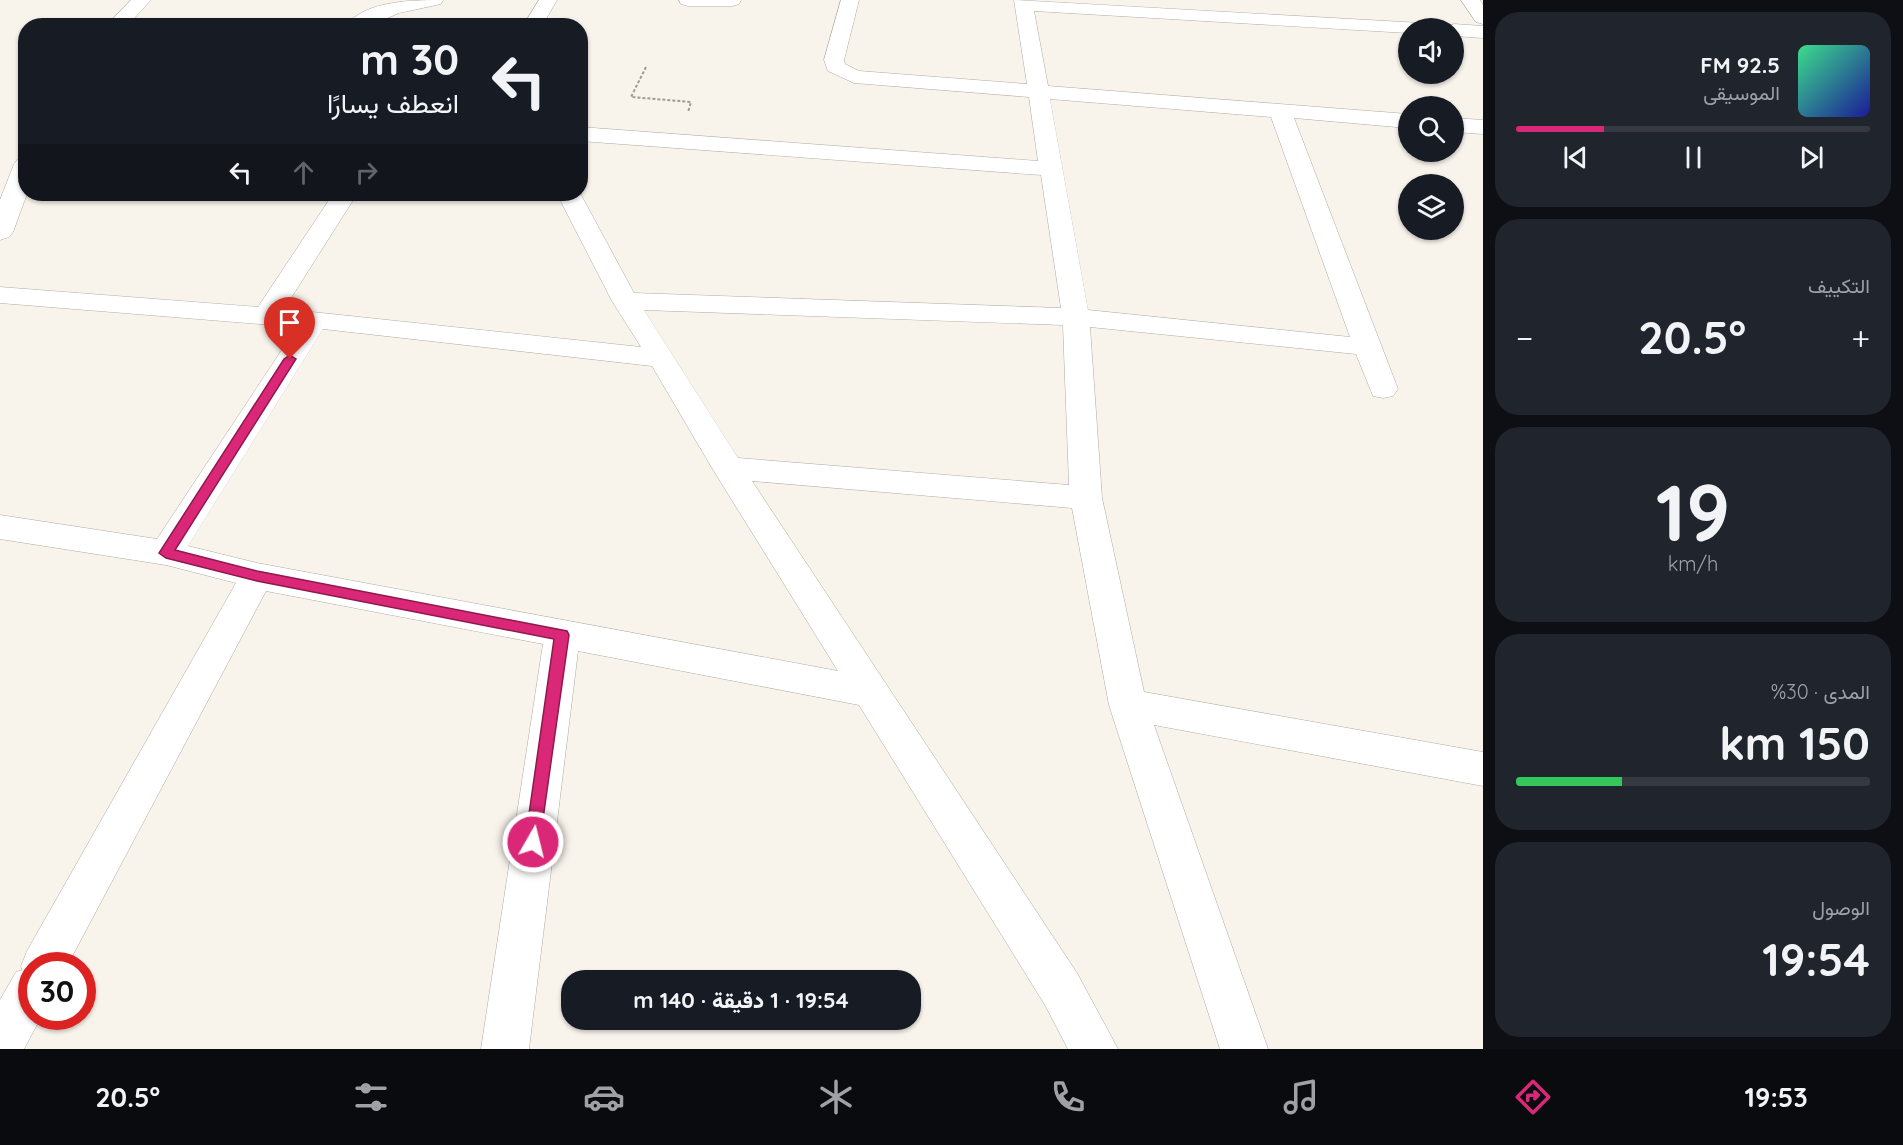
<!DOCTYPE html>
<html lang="ar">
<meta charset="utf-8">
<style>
:root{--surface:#171b24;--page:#20242c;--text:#f1f3f6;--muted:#9ea1a6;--line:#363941;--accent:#db2777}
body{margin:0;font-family:Quicksand,Vazirmatn,sans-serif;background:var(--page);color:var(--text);direction:rtl;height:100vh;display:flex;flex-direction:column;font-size:22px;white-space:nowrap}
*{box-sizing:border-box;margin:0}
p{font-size:20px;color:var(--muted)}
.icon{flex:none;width:33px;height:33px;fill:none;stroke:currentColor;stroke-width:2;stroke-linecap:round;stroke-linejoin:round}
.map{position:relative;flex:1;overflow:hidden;direction:ltr}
.panel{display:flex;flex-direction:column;gap:12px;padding:12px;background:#0d0f14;width:420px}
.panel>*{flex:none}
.hud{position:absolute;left:18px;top:18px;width:570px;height:183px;border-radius:24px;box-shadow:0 2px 4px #0004;direction:rtl;background:#171b24;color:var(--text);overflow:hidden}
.buttons{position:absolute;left:1398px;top:18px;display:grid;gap:12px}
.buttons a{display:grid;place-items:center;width:66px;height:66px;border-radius:50%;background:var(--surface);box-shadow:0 2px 4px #0004;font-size:30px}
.speed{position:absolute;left:18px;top:952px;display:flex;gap:12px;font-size:30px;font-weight:700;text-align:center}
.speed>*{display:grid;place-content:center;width:78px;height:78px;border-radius:50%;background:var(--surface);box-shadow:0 2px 4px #0004;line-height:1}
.speed .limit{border:9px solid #d22;background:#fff;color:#111}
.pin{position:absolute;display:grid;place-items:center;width:51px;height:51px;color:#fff;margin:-62px -26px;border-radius:50% 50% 50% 0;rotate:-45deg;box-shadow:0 0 6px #0007}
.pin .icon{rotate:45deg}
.me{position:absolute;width:66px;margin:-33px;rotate:8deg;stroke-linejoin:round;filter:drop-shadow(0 0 4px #0008)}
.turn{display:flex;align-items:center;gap:21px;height:126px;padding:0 30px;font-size:27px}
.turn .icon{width:78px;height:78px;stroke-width:2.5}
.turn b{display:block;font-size:42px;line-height:51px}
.lanes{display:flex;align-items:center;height:57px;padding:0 30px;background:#0003;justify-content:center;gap:30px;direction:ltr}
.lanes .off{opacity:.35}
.big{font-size:45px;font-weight:800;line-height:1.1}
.panel .tile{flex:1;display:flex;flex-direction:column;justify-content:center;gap:9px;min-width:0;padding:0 21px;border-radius:24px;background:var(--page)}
.panel .dial{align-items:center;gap:0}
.dial b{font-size:78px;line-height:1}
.song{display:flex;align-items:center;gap:18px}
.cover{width:72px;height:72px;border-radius:9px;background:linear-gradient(135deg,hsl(150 70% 55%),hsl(240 70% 35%))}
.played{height:6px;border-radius:3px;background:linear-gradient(90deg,var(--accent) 25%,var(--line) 25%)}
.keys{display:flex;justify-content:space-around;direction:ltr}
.heat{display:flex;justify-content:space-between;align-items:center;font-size:33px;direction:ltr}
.charge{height:9px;border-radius:4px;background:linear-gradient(90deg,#34c759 30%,var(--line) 0)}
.trip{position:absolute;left:561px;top:970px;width:360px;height:60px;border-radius:24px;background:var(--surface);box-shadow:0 2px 4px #0004;font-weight:800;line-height:60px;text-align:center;direction:rtl}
.menu{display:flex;height:96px;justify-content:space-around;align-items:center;background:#090b0e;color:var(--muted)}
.menu .icon{width:42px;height:42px}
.menu .current{color:var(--accent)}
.menu b{font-size:27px;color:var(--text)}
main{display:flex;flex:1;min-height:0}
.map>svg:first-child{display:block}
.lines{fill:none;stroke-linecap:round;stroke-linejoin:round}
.minor-casing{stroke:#afaba3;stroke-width:1}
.path{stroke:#9e9b94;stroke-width:2;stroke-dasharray:3 2;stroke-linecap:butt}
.minor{fill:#fff;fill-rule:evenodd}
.route{fill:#db2777;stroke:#8e194d;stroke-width:1.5}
</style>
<main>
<section class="panel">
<div class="tile">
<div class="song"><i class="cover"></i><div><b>92.5 FM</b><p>الموسيقى</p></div></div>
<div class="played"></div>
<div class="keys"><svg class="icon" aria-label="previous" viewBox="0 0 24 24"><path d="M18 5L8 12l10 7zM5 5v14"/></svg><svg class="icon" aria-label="pause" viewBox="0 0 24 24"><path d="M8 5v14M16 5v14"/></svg><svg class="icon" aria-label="next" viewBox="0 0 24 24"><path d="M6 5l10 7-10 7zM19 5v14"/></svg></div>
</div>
<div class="tile"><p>التكييف</p>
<div class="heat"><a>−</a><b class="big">20.5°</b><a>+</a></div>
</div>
<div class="tile dial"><b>19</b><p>km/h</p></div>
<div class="tile"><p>المدى · 30%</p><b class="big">150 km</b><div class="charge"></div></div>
<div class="tile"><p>الوصول</p><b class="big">19:54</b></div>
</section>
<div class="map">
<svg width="1483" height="1049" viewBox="0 0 1483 1049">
<rect width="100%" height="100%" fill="#f8f3eb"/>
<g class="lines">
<!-- minor casing -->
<g class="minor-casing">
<path id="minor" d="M131,0H151L127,26H106Z
M443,0L441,4L399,13L369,26H346C364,0 416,0 443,0Z
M539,0H557L542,26H523Z
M679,0H741L739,4L732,6H688L681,4Z
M841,0H859L844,60L845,64L859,71L1027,84L1014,0L1439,24L1441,28H1408V33L1034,11L1048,86L1408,114V128L1294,118L1398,389L1393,396L1383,398L1373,396L1356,354L1090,327L1102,498L1144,692L1483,752V786L1154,725L1268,1049H1220L1109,705L1072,508L752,481L1077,973L1118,1049H1068L1045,1005L859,705L578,651L529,1049H481L543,644L266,591L67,966H32V1017H41L24,1049H0V1000L16,972L22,970L21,966L27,951L236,583L166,565L0,539V515L157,539L297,327L0,303V287L258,307L333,194H357L284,309L641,347L612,301L557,194L580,193L634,293L1061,308L1041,175L580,141V127L1038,161L1029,97L854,83L828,71L824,60ZM1050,99L1271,117L1350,337L1088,310ZM644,310L1063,325L1069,485L738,458ZM323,329L652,366L712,468L838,671L257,563L188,546Z
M1461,0H1480L1483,5V24L1476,22Z
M1454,24L1483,26V38L1454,36V28H1445Z
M1454,118L1483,120V134L1454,132Z
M26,157L27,194L13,232L9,237L0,240V200L14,164L18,159Z"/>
</g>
<!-- path -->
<path class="path" d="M646,67L631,97L691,102L688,112"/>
<!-- minor -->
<use href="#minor" class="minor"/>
</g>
<!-- route -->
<path class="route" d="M290,355L296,359L175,550L257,571L567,631L569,635L539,847L533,849L527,847L525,842L554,639L257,581L166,558L159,553L284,359Z"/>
</svg>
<div class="buttons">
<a><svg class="icon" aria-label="sound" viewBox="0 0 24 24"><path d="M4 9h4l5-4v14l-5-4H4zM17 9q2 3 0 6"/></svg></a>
<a><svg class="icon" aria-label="search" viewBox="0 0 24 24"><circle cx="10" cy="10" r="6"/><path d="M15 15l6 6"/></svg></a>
<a><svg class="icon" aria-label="layers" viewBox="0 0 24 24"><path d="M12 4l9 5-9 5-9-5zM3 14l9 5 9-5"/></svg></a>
</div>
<div class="speed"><div class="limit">30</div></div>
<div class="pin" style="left:290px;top:359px;background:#d93025"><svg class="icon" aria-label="arrive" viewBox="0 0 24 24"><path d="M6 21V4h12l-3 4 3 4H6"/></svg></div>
<svg class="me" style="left:533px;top:842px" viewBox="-20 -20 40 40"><circle r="17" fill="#db2777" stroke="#fff" stroke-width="3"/><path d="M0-11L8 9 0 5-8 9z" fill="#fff"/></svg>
<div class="trip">19:54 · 1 دقيقة · 140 m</div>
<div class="hud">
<div class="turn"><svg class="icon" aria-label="left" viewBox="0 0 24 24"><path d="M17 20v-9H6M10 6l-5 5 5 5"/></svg><div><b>30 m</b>انعطف يسارًا</div></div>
<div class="lanes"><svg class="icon" aria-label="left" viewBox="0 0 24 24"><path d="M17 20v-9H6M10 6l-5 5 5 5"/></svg><svg class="icon off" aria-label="ahead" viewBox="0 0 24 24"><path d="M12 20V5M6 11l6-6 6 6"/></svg><svg class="icon off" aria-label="right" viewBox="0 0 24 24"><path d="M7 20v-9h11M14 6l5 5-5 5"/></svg></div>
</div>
</div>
</main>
<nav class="menu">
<b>19:53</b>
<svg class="icon current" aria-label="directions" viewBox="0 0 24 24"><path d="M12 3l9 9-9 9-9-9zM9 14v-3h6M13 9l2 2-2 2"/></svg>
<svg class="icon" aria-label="music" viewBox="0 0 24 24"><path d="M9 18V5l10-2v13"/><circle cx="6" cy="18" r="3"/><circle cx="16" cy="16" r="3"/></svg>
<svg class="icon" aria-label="phone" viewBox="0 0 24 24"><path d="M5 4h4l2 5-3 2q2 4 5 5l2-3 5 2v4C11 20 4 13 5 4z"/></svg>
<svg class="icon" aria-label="climate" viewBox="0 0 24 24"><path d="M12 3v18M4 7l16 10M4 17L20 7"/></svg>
<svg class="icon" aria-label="car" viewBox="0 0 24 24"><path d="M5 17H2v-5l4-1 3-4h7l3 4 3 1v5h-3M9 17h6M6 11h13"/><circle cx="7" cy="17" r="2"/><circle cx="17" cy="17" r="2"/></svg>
<svg class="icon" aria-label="filters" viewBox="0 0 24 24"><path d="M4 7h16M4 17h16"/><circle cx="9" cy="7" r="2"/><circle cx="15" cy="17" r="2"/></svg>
<b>20.5°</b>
</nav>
